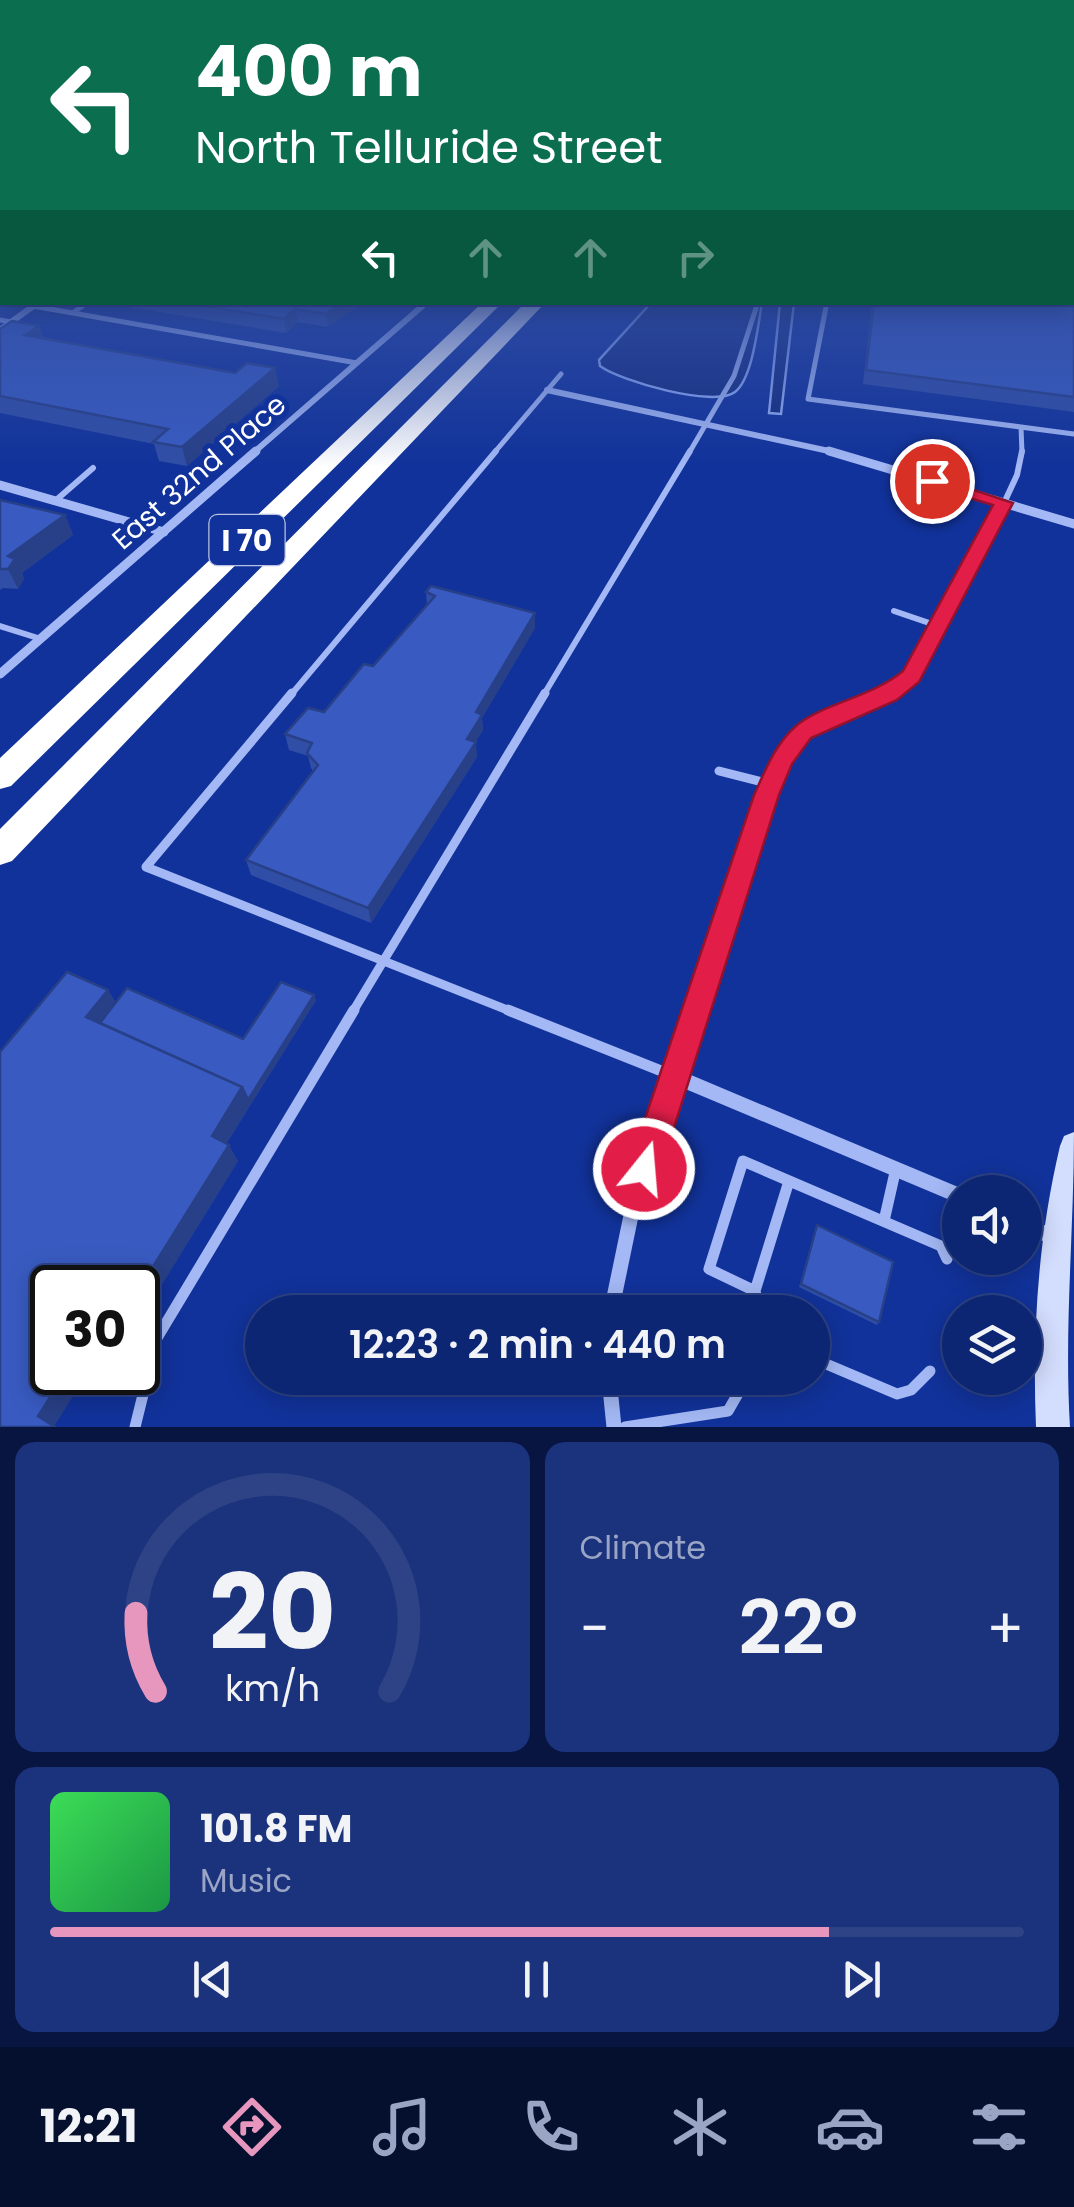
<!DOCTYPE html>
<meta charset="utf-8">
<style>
:root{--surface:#0d2674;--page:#1b327c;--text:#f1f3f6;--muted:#9aa5c5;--line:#2d4386;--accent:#e797bd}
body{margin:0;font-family:Poppins,sans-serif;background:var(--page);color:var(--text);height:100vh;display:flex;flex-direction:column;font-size:38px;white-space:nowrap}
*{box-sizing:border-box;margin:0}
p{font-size:32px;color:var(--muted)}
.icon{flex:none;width:55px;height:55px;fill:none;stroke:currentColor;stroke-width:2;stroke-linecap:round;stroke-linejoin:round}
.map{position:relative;height:1427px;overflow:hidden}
.details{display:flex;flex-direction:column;gap:15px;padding:15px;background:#071540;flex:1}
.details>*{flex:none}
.banner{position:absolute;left:0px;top:0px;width:1075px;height:305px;box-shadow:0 5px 25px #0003,0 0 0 2px var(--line);background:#0b6e4f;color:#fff;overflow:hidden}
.fabs{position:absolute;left:942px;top:1175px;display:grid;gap:20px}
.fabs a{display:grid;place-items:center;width:100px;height:100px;border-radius:50%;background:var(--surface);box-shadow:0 5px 25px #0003,0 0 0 2px var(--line);font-size:50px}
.speed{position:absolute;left:30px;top:1265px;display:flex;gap:20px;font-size:50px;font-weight:700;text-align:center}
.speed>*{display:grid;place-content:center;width:130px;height:130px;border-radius:50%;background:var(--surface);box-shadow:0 5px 25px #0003,0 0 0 2px var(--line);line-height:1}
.speed .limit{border:5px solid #111;border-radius:15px;background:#fff;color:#111}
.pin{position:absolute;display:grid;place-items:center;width:85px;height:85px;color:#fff;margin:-42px;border:5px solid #fff;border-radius:50%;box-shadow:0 2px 10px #0007}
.me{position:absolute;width:110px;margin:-55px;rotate:17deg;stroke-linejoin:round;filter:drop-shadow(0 0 8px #0008)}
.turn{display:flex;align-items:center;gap:35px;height:210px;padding:0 30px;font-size:45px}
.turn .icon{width:130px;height:130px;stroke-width:2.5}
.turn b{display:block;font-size:70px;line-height:85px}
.lanes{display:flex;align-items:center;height:95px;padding:0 30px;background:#0003;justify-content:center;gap:50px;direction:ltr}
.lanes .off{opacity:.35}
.big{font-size:75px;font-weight:600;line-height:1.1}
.details .tile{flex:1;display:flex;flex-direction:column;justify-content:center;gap:15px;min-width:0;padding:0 35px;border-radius:20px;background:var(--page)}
.details .dial{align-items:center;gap:0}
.dial svg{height:260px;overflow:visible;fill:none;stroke:var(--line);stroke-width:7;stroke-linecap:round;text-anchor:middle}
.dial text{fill:var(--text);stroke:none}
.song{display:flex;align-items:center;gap:30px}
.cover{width:120px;height:120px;border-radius:15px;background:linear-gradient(135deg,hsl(130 70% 55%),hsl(140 70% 35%))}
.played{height:10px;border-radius:5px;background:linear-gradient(90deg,var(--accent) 80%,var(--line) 80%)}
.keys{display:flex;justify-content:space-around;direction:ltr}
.heat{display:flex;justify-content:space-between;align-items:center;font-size:55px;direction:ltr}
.details .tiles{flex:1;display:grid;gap:15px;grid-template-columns:1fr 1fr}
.tile:last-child{grid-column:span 2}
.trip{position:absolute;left:245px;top:1295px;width:585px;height:100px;border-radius:50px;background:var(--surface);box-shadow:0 5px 25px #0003,0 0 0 2px var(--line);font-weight:600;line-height:100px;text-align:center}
.menu{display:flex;height:160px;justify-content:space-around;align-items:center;background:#050f2e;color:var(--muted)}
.menu .icon{width:70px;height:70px}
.menu .on{color:var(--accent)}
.menu b{font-size:45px;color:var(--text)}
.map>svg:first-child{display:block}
.water{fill:#142d7d;stroke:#95aff8;stroke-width:2.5}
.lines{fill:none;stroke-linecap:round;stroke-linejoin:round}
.lane-far3{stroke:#a3b8f4;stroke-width:5}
.lane-far2{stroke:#a3b8f4;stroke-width:6}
.lane-far1{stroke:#a3b8f4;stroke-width:9}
.lane{stroke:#a3b8f4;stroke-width:11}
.street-far3{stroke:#a3b8f4;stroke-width:6}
.street-far2{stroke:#a3b8f4;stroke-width:9}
.street-far1{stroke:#a3b8f4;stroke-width:11}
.street{stroke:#a3b8f4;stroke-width:15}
.secondary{fill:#d3ddfd;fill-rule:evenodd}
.highway{fill:#fff;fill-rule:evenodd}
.wall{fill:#314ea6}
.shaded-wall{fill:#284087}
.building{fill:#395bc1;stroke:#284087;stroke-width:2.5}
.route{fill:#e11d48;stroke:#92132f;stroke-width:2.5}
.labels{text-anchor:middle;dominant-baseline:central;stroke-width:10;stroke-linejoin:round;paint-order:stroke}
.far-street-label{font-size:28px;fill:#fff;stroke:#11329a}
.shield{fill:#11329a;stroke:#b8c2e1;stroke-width:2.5}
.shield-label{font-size:30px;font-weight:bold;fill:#fff}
</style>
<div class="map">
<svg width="1074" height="1427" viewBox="0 0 1074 1427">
<rect width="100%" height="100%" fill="#11329a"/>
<!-- water -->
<path class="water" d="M651,303H762C758,324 753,378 735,392C714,408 620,381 600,366L599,360Z
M780,303H794L781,414L769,413Z"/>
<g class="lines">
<!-- lane-far3 -->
<path class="lane-far3" d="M827,302L808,399L1074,434
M33,306L357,363
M74,312L88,302
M0,320L11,322
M1021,427L1022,453
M494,453L561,374
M689,453L734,376L758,302"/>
<!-- lane-far2 -->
<path class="lane-far2" d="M926,500L933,481
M55,501L93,468
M1004,503L1017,475L1022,451
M894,611L938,626
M0,626L41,639
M290,696L496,451
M543,696L690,451"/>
<!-- lane-far1 -->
<path class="lane-far1" d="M292,693L146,867L515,1013
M719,771L770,784
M352,1013L545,693"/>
<!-- lane -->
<path class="lane" d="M508,1010L674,1076
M884,1221L896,1168
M755,1291L709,1269L743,1161L941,1246L947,1259
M760,1312L755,1291L789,1181
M812,1358L897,1394L911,1390L930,1371
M135,1427L157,1338L354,1010
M625,1427L728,1411L747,1378"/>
<!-- street-far3 -->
<path class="street-far3" d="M0,330L39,302
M547,390L838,453
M253,453L427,302"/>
<!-- street-far2 -->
<path class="street-far2" d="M829,451L1074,524
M0,485L164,532
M0,674L256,451
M884,696L911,676L1004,503"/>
<!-- street-far1 -->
<path class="street-far1" d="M696,1013L770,784C805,715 826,725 888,693"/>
<!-- street -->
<path class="street" d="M674,1076L960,1196
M1025,1225L1055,1238
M611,1312L633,1206L696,1010
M609,1378L614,1427"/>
<!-- secondary -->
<path class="secondary" d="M1074,1132C1074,1231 1064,1328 1070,1427H1036C1032,1332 1038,1239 1060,1146L1064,1136Z"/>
<!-- highway -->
<path class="highway" d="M483,302H503L11,786L0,789V758Z
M526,302H546L12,861L0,865V829Z"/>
</g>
<!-- wall -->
<path class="wall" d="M1074,267V412L863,384L872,302H1072Z
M115,302H356L357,307L328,327L298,322L286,333L116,305Z
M39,326L44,339L279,386L187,466L159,461L154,444L0,413V329Z
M0,500L65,515L73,535L22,573L24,579L18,589L3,588L0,590Z
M426,592L535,628L482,718L483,730L475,742L477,757L371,923L251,875L246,860L313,771L311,768L308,756L289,750L285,734L324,712L373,666L427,605Z
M108,990L116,1003L243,1039L316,1000L226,1144L238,1161L151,1302L138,1299V1288H52V1372H88L54,1426L57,1427H0Z
M817,1225L879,1322L877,1325L799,1287Z"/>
<!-- shaded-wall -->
<path class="shaded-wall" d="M342,302H356L357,307L328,327L326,314Z
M295,309L298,322L286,333L284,319Z
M39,326L45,344L25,335Z
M275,368L279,386L187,466L182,447Z
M65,515L73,535L22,573L24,579L18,589L8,569V556Z
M535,613V628L482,718L483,730L468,754L467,739L476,712Z
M476,742L477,757L371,923L368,908Z
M108,990L119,1008L100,1032L86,1017Z
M314,995L316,1000L221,1152L212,1136L242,1087Z
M229,1145L238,1161L151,1302L139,1289Z
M66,1372H88L54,1426L57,1427H55L38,1416Z"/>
<!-- building -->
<path class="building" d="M1072,267H1074V397L866,370L874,302H1072Z
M180,302H342L326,314L295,309L284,319Z
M12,321L39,326L25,335L235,373L247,363L275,368L182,447L153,442L168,429L0,396V329Z
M0,500L65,515L8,556L15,559L8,569H0Z
M431,586L535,613L476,712L482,715L467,739L476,742L368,908L246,860L318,765L307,753L312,743L285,734L308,708L324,712L364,664L373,666L435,596L426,592Z
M67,972L108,990L86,1017L242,1087L212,1136L229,1145L139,1289L121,1286L120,1288H52V1372H66L38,1416L55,1427H0V1052Z
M281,982L314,995L248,1100L242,1087L100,1023L127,988L243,1039Z
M817,1225L893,1262L879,1322L801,1284Z"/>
<!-- sky -->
<linearGradient id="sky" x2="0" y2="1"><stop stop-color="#091c55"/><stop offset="0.57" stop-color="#324fa3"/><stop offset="1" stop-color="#324fa3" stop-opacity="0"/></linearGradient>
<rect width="1074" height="467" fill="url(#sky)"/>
<!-- route -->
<path class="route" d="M932,476L1013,503L919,682L897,700L811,738L792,764L779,795L661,1169L656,1180L644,1185L633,1180L628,1169L754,795C765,771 775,744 796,726C821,704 870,698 903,671L993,505L926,485V477Z"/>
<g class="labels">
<!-- far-street labels -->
<g class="far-street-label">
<text transform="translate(199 472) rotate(-41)">East 32nd Place</text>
</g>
<!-- shield labels -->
<rect class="shield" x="209.5" y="515" width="75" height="50" rx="8"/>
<g class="shield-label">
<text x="247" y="540">I 70</text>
</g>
</g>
</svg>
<div class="fabs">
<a><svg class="icon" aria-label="sound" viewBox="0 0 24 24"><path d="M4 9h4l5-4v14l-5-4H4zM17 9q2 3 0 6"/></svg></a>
<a><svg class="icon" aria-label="layers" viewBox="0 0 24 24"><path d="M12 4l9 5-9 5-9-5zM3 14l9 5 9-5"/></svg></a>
</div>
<div class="speed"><div class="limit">30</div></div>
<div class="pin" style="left:932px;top:481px;background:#d93025"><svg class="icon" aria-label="arrive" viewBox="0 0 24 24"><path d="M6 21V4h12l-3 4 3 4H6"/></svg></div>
<svg class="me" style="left:644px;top:1169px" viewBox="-20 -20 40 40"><circle r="17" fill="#e11d48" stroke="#fff" stroke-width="3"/><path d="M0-11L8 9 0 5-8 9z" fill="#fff"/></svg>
<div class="trip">12:23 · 2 min · 440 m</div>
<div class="banner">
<div class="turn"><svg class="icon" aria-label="left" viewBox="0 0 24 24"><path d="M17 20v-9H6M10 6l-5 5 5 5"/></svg><div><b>400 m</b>North Telluride Street</div></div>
<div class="lanes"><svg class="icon" aria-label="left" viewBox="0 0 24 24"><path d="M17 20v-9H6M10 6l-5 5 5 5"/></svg><svg class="icon off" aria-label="ahead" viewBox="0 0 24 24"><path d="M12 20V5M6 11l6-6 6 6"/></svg><svg class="icon off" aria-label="ahead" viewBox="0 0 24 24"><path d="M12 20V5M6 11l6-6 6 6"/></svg><svg class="icon off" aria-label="right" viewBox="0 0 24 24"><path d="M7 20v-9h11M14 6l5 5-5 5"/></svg></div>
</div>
</div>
<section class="details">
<div class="tiles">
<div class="tile dial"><svg viewBox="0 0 100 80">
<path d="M14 69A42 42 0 1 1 86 69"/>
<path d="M14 69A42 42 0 0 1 8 45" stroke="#e797bd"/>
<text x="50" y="56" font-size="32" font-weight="700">20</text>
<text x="50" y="72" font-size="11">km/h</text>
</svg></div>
<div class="tile"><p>Climate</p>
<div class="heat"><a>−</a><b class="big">22°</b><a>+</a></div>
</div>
<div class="tile">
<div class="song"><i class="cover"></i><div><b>101.8 FM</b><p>Music</p></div></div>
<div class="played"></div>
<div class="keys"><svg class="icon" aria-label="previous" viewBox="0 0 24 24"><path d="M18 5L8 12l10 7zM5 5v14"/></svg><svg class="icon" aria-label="pause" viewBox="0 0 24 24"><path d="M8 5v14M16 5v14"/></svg><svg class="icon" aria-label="next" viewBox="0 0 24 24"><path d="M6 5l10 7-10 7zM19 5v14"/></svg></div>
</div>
</div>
</section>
<nav class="menu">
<b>12:21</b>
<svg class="icon on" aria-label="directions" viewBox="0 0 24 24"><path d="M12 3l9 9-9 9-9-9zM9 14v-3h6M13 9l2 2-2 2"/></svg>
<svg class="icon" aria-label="music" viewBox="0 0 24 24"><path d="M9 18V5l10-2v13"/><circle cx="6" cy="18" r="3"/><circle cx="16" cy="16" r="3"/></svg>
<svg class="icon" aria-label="phone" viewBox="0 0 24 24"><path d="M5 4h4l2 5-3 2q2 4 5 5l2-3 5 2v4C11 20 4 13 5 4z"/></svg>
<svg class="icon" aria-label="climate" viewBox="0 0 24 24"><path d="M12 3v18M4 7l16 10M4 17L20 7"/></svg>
<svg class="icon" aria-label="car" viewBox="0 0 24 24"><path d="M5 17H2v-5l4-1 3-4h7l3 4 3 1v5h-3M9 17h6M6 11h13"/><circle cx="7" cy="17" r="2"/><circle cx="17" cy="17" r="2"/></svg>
<svg class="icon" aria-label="filters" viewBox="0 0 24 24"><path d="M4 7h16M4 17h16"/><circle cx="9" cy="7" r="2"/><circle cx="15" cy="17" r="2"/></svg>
</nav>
